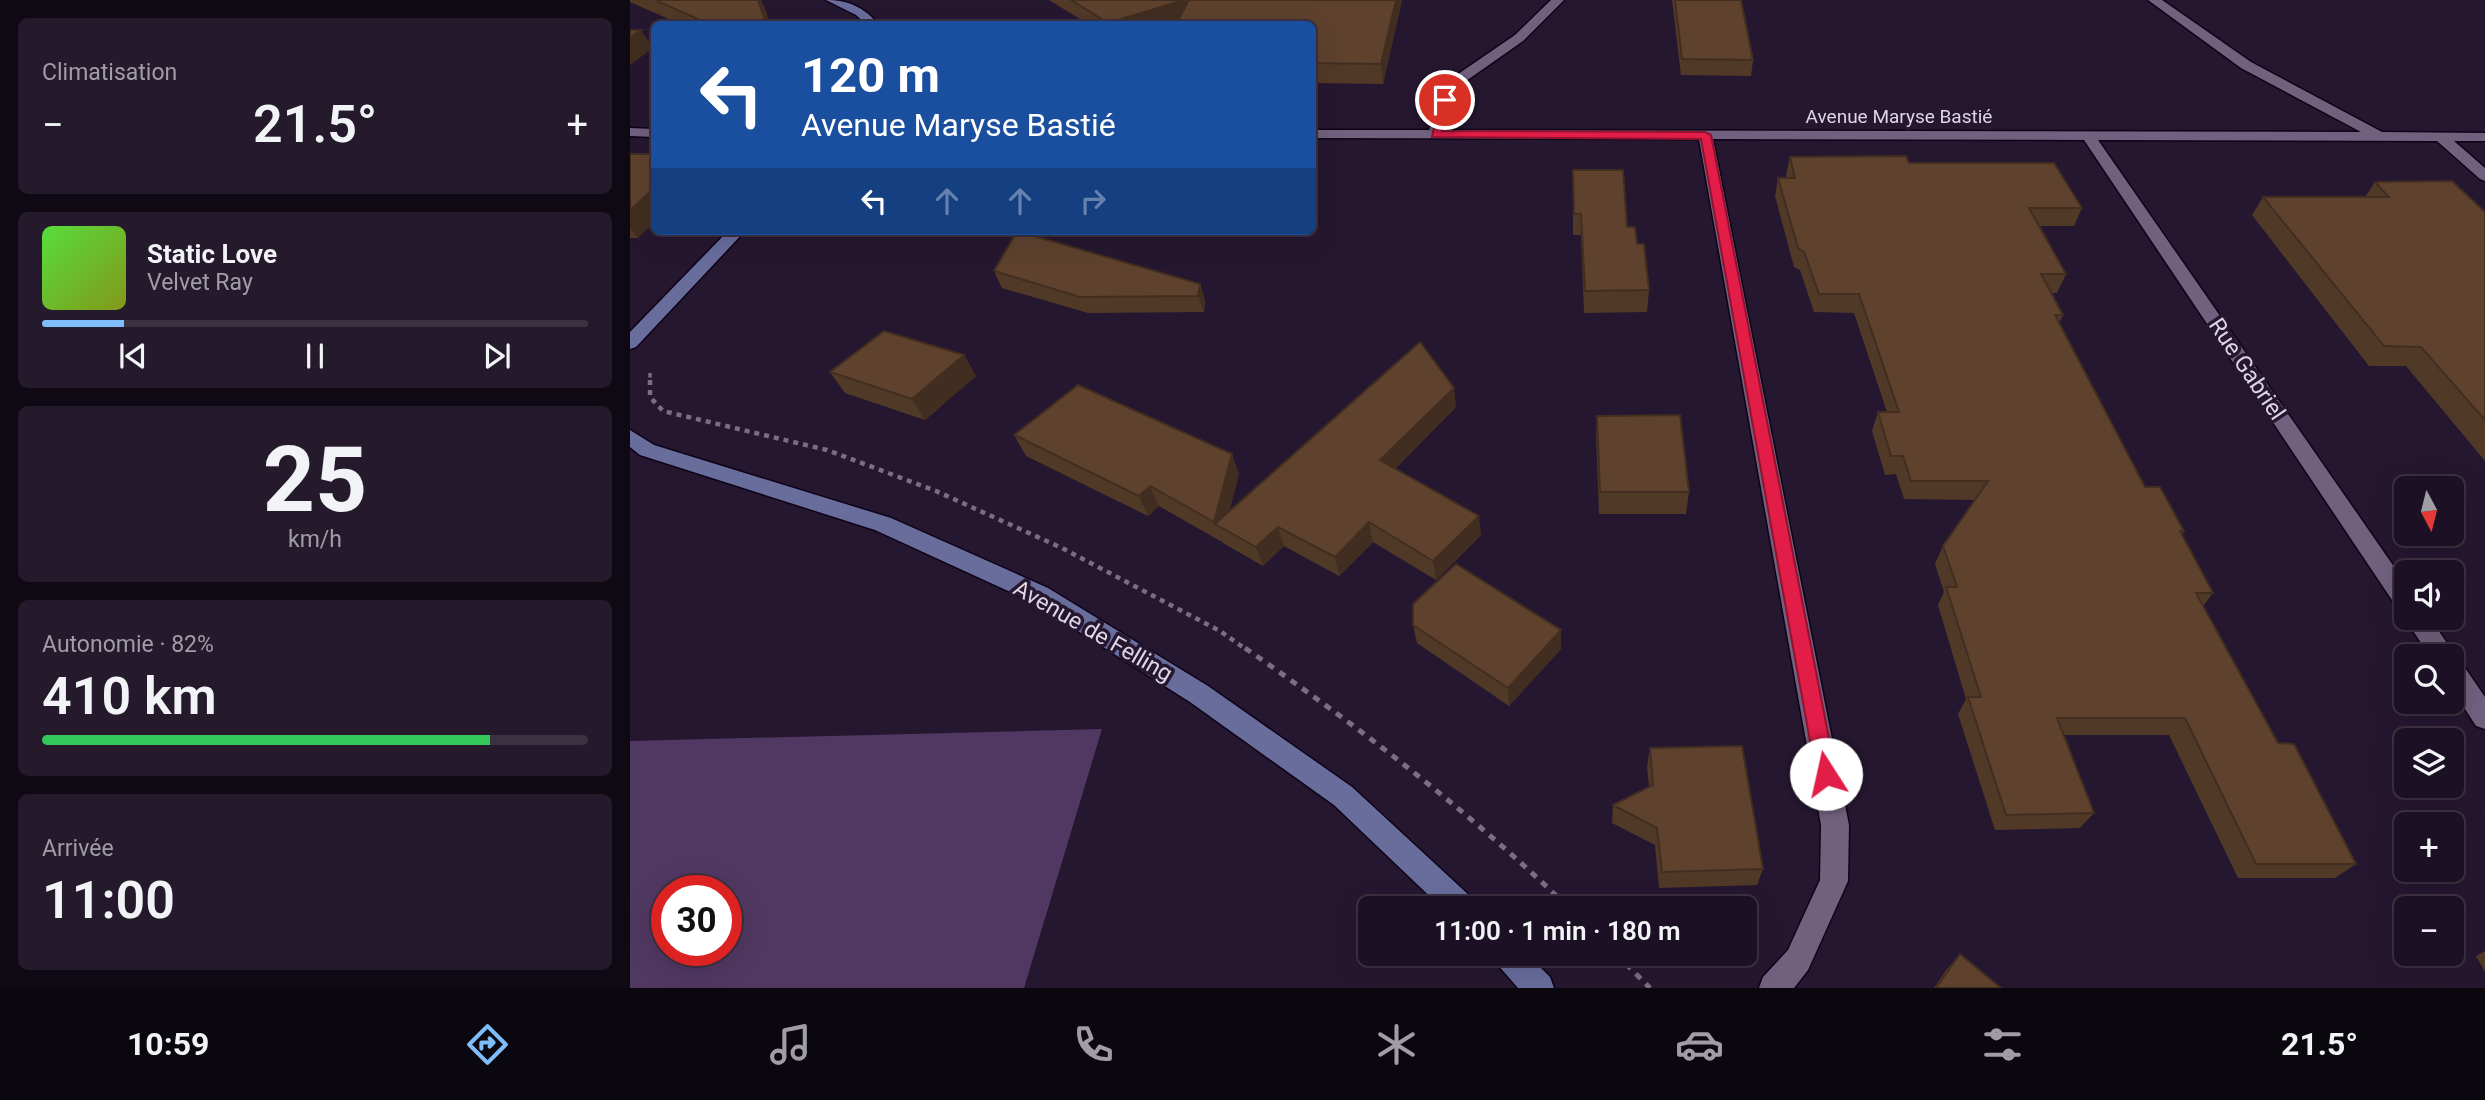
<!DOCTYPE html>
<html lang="fr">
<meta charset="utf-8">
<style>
:root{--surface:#1c1124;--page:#251a2c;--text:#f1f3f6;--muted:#a09da6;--line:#3a3141;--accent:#7ebdf9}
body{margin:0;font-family:Roboto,sans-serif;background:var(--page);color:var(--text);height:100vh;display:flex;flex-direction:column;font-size:26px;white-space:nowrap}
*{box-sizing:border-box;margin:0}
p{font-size:23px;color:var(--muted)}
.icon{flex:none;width:38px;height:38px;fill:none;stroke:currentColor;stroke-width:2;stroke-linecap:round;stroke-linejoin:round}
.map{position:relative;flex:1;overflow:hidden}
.drawer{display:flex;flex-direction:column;gap:18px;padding:18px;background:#0f0914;width:630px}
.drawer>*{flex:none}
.hud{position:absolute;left:21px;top:21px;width:665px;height:214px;border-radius:10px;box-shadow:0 7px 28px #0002,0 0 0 2px var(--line);background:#1a4fa0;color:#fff;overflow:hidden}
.needle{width:46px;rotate:173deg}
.controls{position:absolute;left:1764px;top:476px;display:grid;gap:14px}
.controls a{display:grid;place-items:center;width:70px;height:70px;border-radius:10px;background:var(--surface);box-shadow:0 7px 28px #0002,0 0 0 2px var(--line);font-size:35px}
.speed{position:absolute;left:21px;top:875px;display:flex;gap:14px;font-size:35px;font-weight:700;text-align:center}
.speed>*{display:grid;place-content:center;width:91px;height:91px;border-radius:50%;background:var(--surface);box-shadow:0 7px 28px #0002,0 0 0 2px var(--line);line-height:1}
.speed .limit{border:10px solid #d22;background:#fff;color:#111}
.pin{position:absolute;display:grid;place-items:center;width:60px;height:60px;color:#fff;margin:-30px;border:4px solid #fff;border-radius:50%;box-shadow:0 2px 7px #0007}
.me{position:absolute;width:77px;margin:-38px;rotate:350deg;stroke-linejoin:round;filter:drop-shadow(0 0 5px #0008)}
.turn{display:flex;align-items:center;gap:24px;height:147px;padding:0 35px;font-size:32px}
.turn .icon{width:91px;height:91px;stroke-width:2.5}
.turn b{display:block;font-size:49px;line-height:60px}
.lanes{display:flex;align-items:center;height:66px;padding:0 35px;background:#0003;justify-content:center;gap:35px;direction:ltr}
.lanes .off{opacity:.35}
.big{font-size:52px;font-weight:600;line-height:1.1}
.drawer .widget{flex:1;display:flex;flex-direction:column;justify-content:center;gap:10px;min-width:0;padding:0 24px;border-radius:10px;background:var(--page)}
.drawer .dial{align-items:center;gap:0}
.dial b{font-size:91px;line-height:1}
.song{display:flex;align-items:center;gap:21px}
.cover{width:84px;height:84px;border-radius:10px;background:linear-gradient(135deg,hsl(110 70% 55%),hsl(70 70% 35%))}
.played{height:7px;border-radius:4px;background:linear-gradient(90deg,var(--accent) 15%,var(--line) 15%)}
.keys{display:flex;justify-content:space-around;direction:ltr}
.heat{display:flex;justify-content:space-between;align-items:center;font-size:38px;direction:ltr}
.charge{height:10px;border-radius:5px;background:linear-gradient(90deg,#34c759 82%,var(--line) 0)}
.trip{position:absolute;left:728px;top:896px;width:399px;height:70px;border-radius:10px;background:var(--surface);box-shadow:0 7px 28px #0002,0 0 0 2px var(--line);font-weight:600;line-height:70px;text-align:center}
.dock{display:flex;height:112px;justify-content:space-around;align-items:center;background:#0b070e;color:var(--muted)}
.dock .icon{width:49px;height:49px}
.dock .on{color:var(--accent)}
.dock b{font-size:32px;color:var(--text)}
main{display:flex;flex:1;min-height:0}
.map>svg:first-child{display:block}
.green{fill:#513862;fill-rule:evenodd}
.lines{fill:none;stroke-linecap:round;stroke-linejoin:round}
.street-casing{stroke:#0f0317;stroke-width:3}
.secondary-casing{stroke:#0f0317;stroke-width:3}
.path-far2{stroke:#7b6e83;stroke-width:3.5;stroke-dasharray:4.5 4.5;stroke-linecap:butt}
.path-far1{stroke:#7b6e83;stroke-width:4.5;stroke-dasharray:5 5;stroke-linecap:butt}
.path{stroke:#7b6e83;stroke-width:5;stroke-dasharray:7 7;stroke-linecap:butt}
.street{fill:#71617e;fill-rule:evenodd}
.secondary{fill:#686d9c;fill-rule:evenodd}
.wall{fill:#513928}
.shaded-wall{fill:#422e20}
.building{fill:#5e422e;stroke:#422e20;stroke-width:2}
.route{fill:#e11d48;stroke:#92132f;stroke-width:2}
.labels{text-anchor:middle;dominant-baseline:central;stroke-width:7;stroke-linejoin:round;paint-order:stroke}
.far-street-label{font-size:19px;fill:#ded5e5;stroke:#261730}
.street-label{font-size:23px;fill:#ded5e5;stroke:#261730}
</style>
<main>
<section class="drawer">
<div class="widget"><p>Climatisation</p>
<div class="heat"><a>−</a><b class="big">21.5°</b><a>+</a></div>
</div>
<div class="widget">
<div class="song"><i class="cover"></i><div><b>Static Love</b><p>Velvet Ray</p></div></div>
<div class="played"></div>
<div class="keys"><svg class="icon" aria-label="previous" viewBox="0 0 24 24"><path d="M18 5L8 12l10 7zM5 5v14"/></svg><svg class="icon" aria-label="pause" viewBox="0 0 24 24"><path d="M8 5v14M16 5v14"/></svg><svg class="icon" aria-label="next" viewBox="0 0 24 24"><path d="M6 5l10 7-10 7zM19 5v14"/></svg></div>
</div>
<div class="widget dial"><b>25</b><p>km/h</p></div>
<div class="widget"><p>Autonomie · 82%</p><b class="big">410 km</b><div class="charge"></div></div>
<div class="widget"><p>Arrivée</p><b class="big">11:00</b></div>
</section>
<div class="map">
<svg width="1855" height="988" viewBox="0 0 1855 988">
<rect width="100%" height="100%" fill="#261730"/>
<!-- green -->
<path class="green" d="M472,729L394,988H0V741ZM37,891H96V950H37Z"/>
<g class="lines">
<!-- street casing -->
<g class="street-casing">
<path id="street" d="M921,0H934L893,41L826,88L813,130L1731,132L1611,68L1518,0H1532L1621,62L1752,132L1855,133V141H1824L1855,168V181L1850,179L1807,141L1468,140L1776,584V611L1768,609L1454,140L1083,139L1219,825L1218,881L1178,970L1164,988H1129L1133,977L1158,950L1190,880L1191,825L1069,139L682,138V130H799L815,83L885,35Z
M0,128L24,129V137L0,136Z
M1776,616L1800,618L1821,649L1823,659L1831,662L1855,697V729L1846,726L1822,689V656H1800L1779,625Z"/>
</g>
<!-- secondary casing -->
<g class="secondary-casing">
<path id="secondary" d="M196,0C218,0 234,7 248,24H236L226,15Z
M98,231H115L6,347L0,349V332Z
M0,430L24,445L261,518L418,588L578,686L722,787L842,898L846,908H812L704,805L560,702L402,602L245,530L10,455L0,447Z
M862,954H897L920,977L924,988H888L867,964Z"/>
</g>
<!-- path-far2 -->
<path class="path-far2" d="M20,373V382"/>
<!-- path-far1 -->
<path class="path-far1" d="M20,380V397L33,411L197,450L306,491L432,548L590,631L617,650"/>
<!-- path -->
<path class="path" d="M615,648C729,727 839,811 939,908
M821,954L833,965
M986,954L1020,988"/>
<!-- street -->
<use href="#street" class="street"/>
<!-- secondary -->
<use href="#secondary" class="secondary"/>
</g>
<!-- wall -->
<path class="wall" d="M0,0H128L134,6L140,24H50L0,2Z
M419,0H772L753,84L682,83V24L548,21L535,24H458Z
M1042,0H1111L1123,60L1121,76L1051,75Z
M0,154L8,238H0Z
M1160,157L1279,163L1452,208L1444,226H1409L1436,274L1427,293H1421L1433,315L1429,323L1515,487L1554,531L1552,535L1583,593L1573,606L1648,743L1726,864L1705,878H1608L1539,735H1433L1464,813L1450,828L1365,830L1328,714L1336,699L1308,605L1314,592L1305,564L1313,546L1345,500L1274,499L1266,474L1255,475L1242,431L1248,412H1257L1224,313L1184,312L1170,270L1164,267L1145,196L1148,178H1157L1156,175Z
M943,170L997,227L1007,244L1019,290L1017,312L954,313L951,235H943Z
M1745,182L1855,212V461L1776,366H1739L1622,215L1633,197H1735Z
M532,231H661L659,236H534Z
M364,271L570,284L575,301L574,312L458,313L372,288Z
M334,355L346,376L295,420L215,393L200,372Z
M826,407L765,469L851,535L806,580L743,542L709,576L654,546L633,566L593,543L592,541V542L529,506L518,516L396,456L384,435L609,474L599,511Z
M967,416L1059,492L1056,514H969L966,437Z
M783,625L931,649L879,706L787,643Z
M1020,748L1133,869L1127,885L1029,888L1025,845L982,823L983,805L1019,787L1017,767Z
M1855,951V972L1846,956Z
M1330,954L1371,988H1304L1317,969Z"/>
<!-- shaded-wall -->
<path class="shaded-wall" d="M128,0H131L134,6L140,24H136Z
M554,0H561L565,15L535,24H479L478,23Z
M766,0H772L753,84L751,64Z
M11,30L23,48L0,65V38Z
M24,188V223L8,238L0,228V210Z
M570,284L575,301L574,312L568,296Z
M334,355L346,376L295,420L282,399Z
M824,388L826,407L754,480L750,460Z
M602,454L609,474L595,529L585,524L592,542L584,522Z
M520,486L529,506L518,516L509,496Z
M849,516L851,535L806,580L803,561Z
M739,522L743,542L709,576L705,557Z
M648,527L654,546L633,566L626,547Z
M931,630V649L879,706L878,688Z"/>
<!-- building -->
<path class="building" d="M25,0H128L136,24H79Z
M441,0H554L478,23Z
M559,0H766L751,64L682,63V24H546Z
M1045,0H1111L1123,60L1052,59Z
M0,30H11L0,38Z
M0,154H24V188L0,210Z
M1276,156L1279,163H1424L1452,208H1399L1436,274H1411L1433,315H1425L1515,487H1530L1554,531H1550L1583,593H1566L1648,743L1664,744L1726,864H1626L1555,718H1427L1464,813L1376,815L1338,697H1351L1316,587H1327L1313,546L1358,481H1281L1273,456H1261L1248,412H1269L1229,294H1189L1174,252L1168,248L1148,178H1165L1160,157Z
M943,170H993L997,227H1005L1007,244H1014L1019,290L955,291L951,214H944Z
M1822,181L1855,212V420L1791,347L1754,346L1633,197H1759L1745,182Z
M387,231L570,284L568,296L450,297L364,271Z
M254,331L334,355L282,399L200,372Z
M790,342L824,388L750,460L849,516L803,561L739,522L705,557L648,527L626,547L585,524Z
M448,385L602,454L584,522L520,486L509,496L384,435Z
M1050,415L1059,492H970L967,416Z
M826,564L931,630L878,688L783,625V604Z
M1112,746L1133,869L1032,872L1027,828L983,805L1023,785L1020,748Z
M1330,954L1371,988H1306Z"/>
<!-- route -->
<path class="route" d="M815,97L820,100L812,131L1075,132L1081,135L1206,774L1203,780L1196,783L1189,780L1186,774L1071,139L802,137L810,100Z"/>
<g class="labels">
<!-- far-street labels -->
<g class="far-street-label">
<text x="1269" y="116">Avenue Maryse Bastié</text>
</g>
<!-- street labels -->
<g class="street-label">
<text transform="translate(1617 369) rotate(56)">Rue Gabriel</text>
<text transform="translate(463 631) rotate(30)">Avenue de Felling</text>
</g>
</g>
</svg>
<div class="controls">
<a><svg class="needle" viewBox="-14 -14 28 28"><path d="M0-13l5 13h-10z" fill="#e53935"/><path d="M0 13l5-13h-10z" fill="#a09da6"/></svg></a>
<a><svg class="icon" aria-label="sound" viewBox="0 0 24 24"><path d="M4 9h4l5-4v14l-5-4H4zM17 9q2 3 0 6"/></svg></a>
<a><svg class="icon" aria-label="search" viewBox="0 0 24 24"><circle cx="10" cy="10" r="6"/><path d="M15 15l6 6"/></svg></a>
<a><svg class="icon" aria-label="layers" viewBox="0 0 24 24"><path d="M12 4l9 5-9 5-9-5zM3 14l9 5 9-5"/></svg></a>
<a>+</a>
<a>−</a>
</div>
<div class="speed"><div class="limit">30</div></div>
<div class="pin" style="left:815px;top:100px;background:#d93025"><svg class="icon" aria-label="arrive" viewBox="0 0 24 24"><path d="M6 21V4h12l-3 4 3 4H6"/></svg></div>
<svg class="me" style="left:1196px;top:774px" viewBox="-20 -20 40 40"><circle r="19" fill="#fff"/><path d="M0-13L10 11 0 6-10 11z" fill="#e11d48"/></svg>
<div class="trip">11:00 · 1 min · 180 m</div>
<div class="hud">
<div class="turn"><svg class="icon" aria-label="left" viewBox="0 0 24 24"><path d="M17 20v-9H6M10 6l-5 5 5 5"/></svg><div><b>120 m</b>Avenue Maryse Bastié</div></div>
<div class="lanes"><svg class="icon" aria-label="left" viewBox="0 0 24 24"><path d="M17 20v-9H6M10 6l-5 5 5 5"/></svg><svg class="icon off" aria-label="ahead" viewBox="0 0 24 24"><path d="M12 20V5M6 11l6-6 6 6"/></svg><svg class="icon off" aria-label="ahead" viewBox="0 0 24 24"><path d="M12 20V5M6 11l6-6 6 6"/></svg><svg class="icon off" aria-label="right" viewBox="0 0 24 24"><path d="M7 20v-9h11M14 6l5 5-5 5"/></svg></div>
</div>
</div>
</main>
<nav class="dock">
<b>10:59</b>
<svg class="icon on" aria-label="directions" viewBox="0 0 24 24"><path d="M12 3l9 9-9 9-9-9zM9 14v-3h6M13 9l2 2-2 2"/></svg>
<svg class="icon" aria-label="music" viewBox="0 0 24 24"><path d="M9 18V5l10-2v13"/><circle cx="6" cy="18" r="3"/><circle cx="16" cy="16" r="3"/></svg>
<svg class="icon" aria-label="phone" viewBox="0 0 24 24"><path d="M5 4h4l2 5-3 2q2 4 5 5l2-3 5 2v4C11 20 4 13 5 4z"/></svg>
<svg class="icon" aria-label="climate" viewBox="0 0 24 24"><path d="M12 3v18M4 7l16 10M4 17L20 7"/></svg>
<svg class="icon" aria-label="car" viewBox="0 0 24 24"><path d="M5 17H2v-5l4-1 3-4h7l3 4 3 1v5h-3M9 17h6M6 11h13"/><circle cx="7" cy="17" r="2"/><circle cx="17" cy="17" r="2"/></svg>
<svg class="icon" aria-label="filters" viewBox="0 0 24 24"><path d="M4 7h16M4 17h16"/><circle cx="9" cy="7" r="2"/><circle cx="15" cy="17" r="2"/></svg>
<b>21.5°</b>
</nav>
